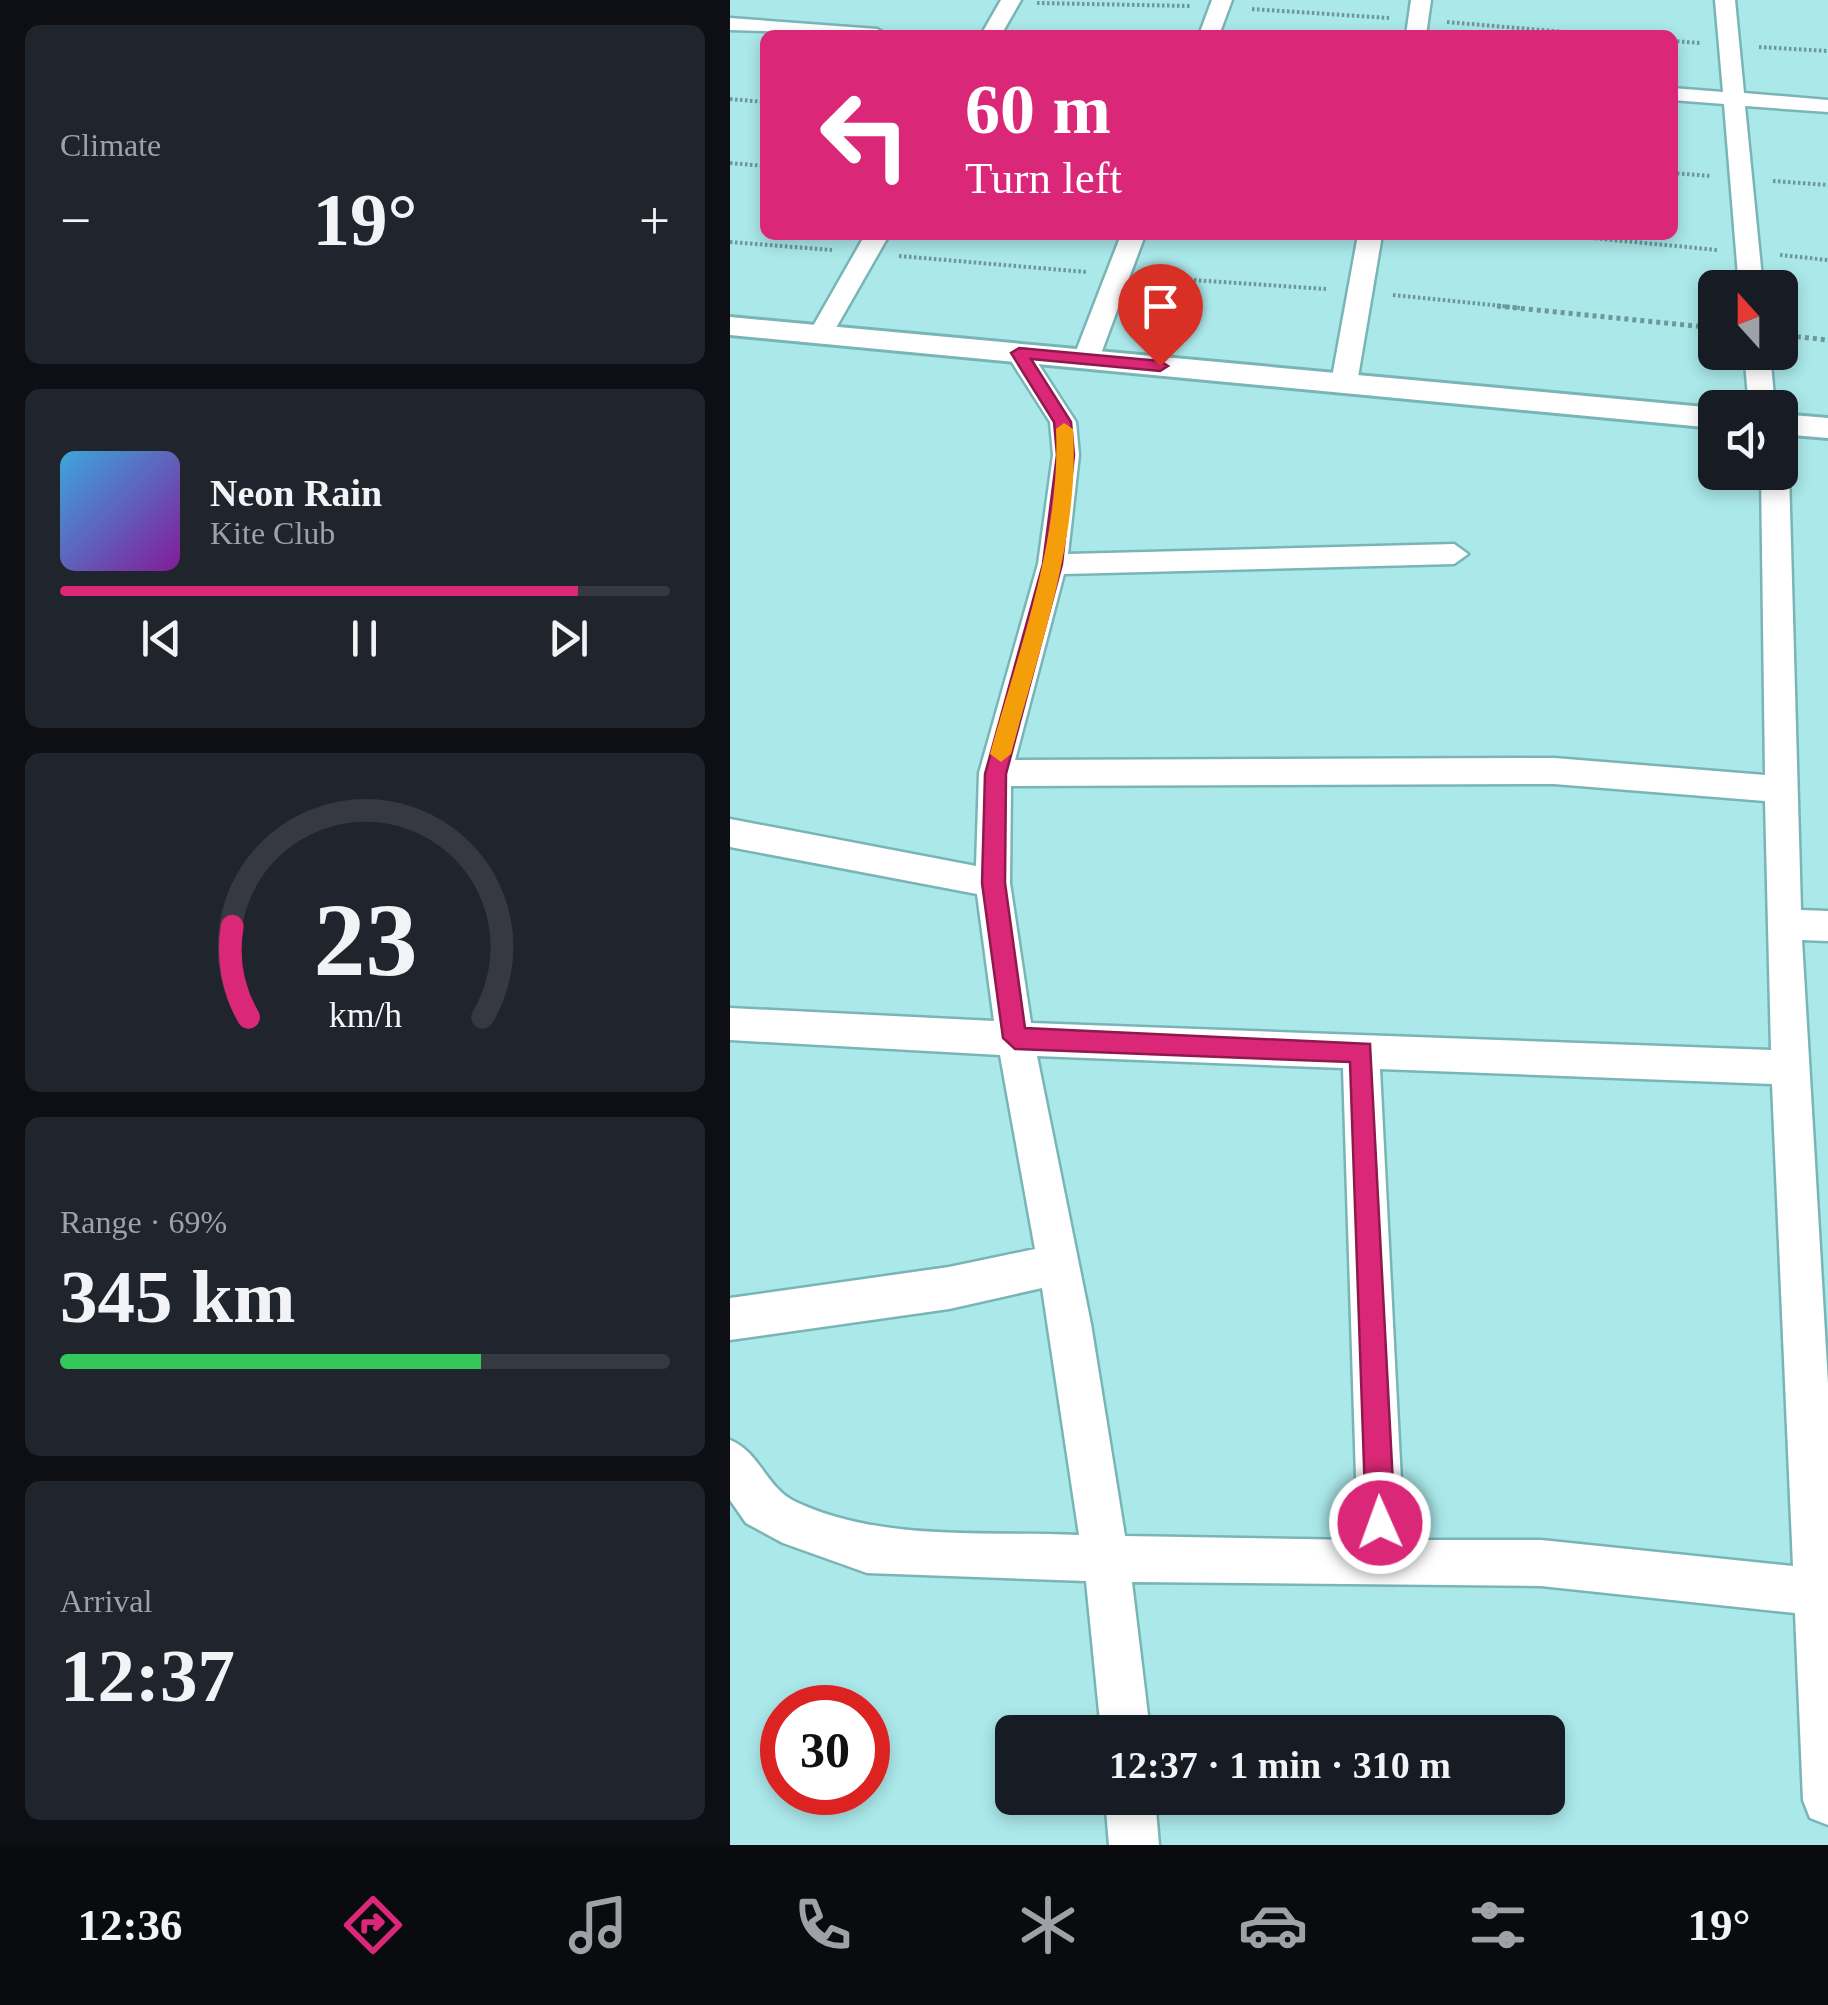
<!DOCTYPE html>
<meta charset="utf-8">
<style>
:root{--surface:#171b24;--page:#20242c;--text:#f1f3f6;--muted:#9ea1a6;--line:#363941;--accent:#db2777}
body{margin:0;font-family:"Times New Roman",serif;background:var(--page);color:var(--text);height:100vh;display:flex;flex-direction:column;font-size:38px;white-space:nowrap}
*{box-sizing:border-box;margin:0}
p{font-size:32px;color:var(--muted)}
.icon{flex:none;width:55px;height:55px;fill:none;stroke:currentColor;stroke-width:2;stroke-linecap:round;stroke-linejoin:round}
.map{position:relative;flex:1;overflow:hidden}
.details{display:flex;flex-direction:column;gap:25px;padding:25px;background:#0d0f14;width:730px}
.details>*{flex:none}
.guide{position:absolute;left:30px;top:30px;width:918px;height:210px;border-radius:15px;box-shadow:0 5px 15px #0003;background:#db2777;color:#fff;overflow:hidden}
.needle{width:65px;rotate:339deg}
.tools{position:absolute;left:968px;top:270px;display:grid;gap:20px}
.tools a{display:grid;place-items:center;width:100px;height:100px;border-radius:15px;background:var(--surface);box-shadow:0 5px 15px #0003;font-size:50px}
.speed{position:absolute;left:30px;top:1685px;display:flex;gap:20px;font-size:50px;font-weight:700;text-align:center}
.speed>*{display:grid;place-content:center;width:130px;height:130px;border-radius:50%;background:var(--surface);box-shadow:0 5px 15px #0003;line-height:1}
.speed .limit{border:15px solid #d22;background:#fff;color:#111}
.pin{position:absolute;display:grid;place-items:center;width:85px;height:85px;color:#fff;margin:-102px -42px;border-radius:50% 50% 50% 0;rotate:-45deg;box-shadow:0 0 10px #0007}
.pin .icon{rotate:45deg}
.me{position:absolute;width:110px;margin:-55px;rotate:358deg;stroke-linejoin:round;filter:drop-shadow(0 0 8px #0008)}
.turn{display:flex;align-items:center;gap:35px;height:210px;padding:0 40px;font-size:45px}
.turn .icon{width:130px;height:130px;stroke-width:2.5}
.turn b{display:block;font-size:70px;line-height:85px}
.big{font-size:75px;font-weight:600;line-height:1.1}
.details .widget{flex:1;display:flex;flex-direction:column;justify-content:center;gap:15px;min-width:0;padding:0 35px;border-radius:15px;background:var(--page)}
.details .dial{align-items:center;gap:0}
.dial svg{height:260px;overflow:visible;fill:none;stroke:var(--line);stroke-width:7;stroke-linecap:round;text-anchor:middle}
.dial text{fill:var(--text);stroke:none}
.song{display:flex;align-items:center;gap:30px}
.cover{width:120px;height:120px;border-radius:15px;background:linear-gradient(135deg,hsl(200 70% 55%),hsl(290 70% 35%))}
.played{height:10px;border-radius:5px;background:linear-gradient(90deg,var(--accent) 85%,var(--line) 85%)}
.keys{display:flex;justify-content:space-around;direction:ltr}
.heat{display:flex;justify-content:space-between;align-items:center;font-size:55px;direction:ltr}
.charge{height:15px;border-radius:8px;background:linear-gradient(90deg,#34c759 69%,var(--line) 0)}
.trip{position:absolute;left:265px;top:1715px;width:570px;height:100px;border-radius:15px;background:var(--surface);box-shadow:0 5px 15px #0003;font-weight:600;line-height:100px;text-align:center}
.dock{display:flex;height:160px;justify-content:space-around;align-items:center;background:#090b0e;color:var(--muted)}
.dock .icon{width:70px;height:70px}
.dock .on{color:var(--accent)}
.dock b{font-size:45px;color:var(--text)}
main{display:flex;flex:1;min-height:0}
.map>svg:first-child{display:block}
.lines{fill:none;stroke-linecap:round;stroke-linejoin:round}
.minor-casing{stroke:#79b5b7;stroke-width:5}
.tertiary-casing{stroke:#79b5b7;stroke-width:6}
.path-far1{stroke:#6c9899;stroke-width:4;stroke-dasharray:2.5 2.5;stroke-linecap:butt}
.path{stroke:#6c9899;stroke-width:5;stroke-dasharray:4 4;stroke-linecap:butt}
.minor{fill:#fff;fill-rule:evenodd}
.tertiary{fill:#fff;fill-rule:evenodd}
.route{fill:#db2777;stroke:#8e194d;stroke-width:2.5}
.slow{fill:#f59e0b}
</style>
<main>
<section class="details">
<div class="widget"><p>Climate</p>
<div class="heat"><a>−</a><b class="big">19°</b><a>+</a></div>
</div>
<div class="widget">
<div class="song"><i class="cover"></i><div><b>Neon Rain</b><p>Kite Club</p></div></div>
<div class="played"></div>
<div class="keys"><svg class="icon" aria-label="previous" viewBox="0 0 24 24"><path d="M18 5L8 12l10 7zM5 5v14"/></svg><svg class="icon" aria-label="pause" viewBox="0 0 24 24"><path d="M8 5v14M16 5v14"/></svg><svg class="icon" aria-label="next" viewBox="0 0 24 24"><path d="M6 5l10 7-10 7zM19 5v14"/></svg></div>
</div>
<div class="widget dial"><svg viewBox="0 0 100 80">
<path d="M14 69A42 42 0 1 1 86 69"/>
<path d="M14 69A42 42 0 0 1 9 41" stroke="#db2777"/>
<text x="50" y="56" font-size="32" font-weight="700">23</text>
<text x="50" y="72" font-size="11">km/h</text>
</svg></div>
<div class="widget"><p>Range · 69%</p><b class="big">345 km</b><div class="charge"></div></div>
<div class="widget"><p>Arrival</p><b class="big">12:37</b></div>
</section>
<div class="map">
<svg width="1098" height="1845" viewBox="0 0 1098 1845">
<rect width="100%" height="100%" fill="#abe8ea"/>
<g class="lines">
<!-- minor casing -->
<g class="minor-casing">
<path id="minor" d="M271,0H291L271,35H251Z
M482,0H502L489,35H469Z
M681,0H701L696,35H676Z
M985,0H1005L1014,93L1098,100V112L1015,106L1033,288H1009L994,104L942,100V88L993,92Z
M0,18L147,29L157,35L0,30Z
M135,235H159L99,340H81L78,335Z
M391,235H415L369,359L365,364H347L343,359Z
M628,235H652L627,383L614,391L601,383Z
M289,345L298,348L346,422L349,455L338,554L724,544L738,554L724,564L334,574L285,760L824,758L1035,775L1031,472H1050V464L1059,472L1071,910L1098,911V941L1072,940L1098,1384V1825L1080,1818L1073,1800L1065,1613L811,1586L402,1582L420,1732H371L356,1581L137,1573L53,1543L16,1523L0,1500V1440C30,1452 36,1488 66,1502C152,1542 256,1531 349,1535L312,1288L219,1309L0,1340V1298L219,1267L305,1249L270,1055L0,1040V1008L264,1021L247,894L0,847V819L246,866L249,773L308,564L323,455L320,422L276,353ZM824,784L1035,801L1041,1050L301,1023L280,883L281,786ZM307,1056L613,1068L628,1540L395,1536L361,1324ZM650,1069L1042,1084L1063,1566L811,1540H674Z
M1014,352H1040L1045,408H1019Z
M375,1798H425L429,1845H379Z"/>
</g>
<!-- tertiary casing -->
<g class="tertiary-casing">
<path id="tertiary" d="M0,317L985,408V428L0,335Z
M1050,414L1098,418V438L1050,434Z"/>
</g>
<!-- path-far1 -->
<path class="path-far1" d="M307,3L460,6
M522,9L659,18
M717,22L870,35
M942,41L971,43
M1029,47L1098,51
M0,99L35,102
M0,163L35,166
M942,173L981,176
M1043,181L1098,185
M830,235L988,250
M0,242L102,250
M1050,255L1098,260
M169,256L356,272
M419,277L596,289
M663,295L791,308"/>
<!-- path -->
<path class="path" d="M767,306L985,328
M1051,335L1098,340"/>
<!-- minor -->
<use href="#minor" class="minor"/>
<!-- tertiary -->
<use href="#tertiary" class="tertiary"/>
</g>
<!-- route -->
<path class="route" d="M289,348L430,361L438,366L430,371L301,359L341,422L344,455L332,564L276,774L275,883L295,1028L640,1044L665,1523L661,1534L650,1538L640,1534L636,1523L620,1062L285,1049L273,1038L252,883L255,774L313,564L327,455L324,422L281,353Z"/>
<!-- slow -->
<path class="slow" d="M334,423L343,429C350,538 309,649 281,754L271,762L260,754C289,649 331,539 326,429Z"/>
</svg>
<div class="tools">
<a><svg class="needle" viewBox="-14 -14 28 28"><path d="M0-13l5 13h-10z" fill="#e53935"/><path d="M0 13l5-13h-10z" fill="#9ea1a6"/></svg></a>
<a><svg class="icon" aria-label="sound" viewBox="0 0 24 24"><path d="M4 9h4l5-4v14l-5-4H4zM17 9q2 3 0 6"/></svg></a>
</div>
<div class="speed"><div class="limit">30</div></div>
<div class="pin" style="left:430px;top:366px;background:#d93025"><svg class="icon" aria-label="arrive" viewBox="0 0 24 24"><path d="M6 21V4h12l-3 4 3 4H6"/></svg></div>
<svg class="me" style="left:650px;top:1523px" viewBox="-20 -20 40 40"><circle r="17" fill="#db2777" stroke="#fff" stroke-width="3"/><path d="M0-11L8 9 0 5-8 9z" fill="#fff"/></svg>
<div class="trip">12:37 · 1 min · 310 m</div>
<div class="guide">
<div class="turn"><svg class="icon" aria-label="left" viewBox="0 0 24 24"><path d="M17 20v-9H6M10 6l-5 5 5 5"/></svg><div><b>60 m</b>Turn left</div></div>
</div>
</div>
</main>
<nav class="dock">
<b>12:36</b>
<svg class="icon on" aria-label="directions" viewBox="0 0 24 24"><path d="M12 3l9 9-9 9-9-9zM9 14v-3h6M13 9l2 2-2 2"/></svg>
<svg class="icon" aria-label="music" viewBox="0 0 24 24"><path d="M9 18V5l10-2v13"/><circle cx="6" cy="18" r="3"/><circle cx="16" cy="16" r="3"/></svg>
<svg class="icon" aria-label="phone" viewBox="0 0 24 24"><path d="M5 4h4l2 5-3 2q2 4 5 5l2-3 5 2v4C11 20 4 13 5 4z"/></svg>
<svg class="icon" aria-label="climate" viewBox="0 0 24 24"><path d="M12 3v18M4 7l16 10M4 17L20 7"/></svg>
<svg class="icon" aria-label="car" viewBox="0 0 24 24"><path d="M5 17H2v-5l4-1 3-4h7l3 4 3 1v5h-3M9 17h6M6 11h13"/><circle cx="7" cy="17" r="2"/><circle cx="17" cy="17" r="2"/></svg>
<svg class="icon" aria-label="filters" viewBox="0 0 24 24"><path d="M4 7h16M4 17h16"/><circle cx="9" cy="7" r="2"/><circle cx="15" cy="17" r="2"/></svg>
<b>19°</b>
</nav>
